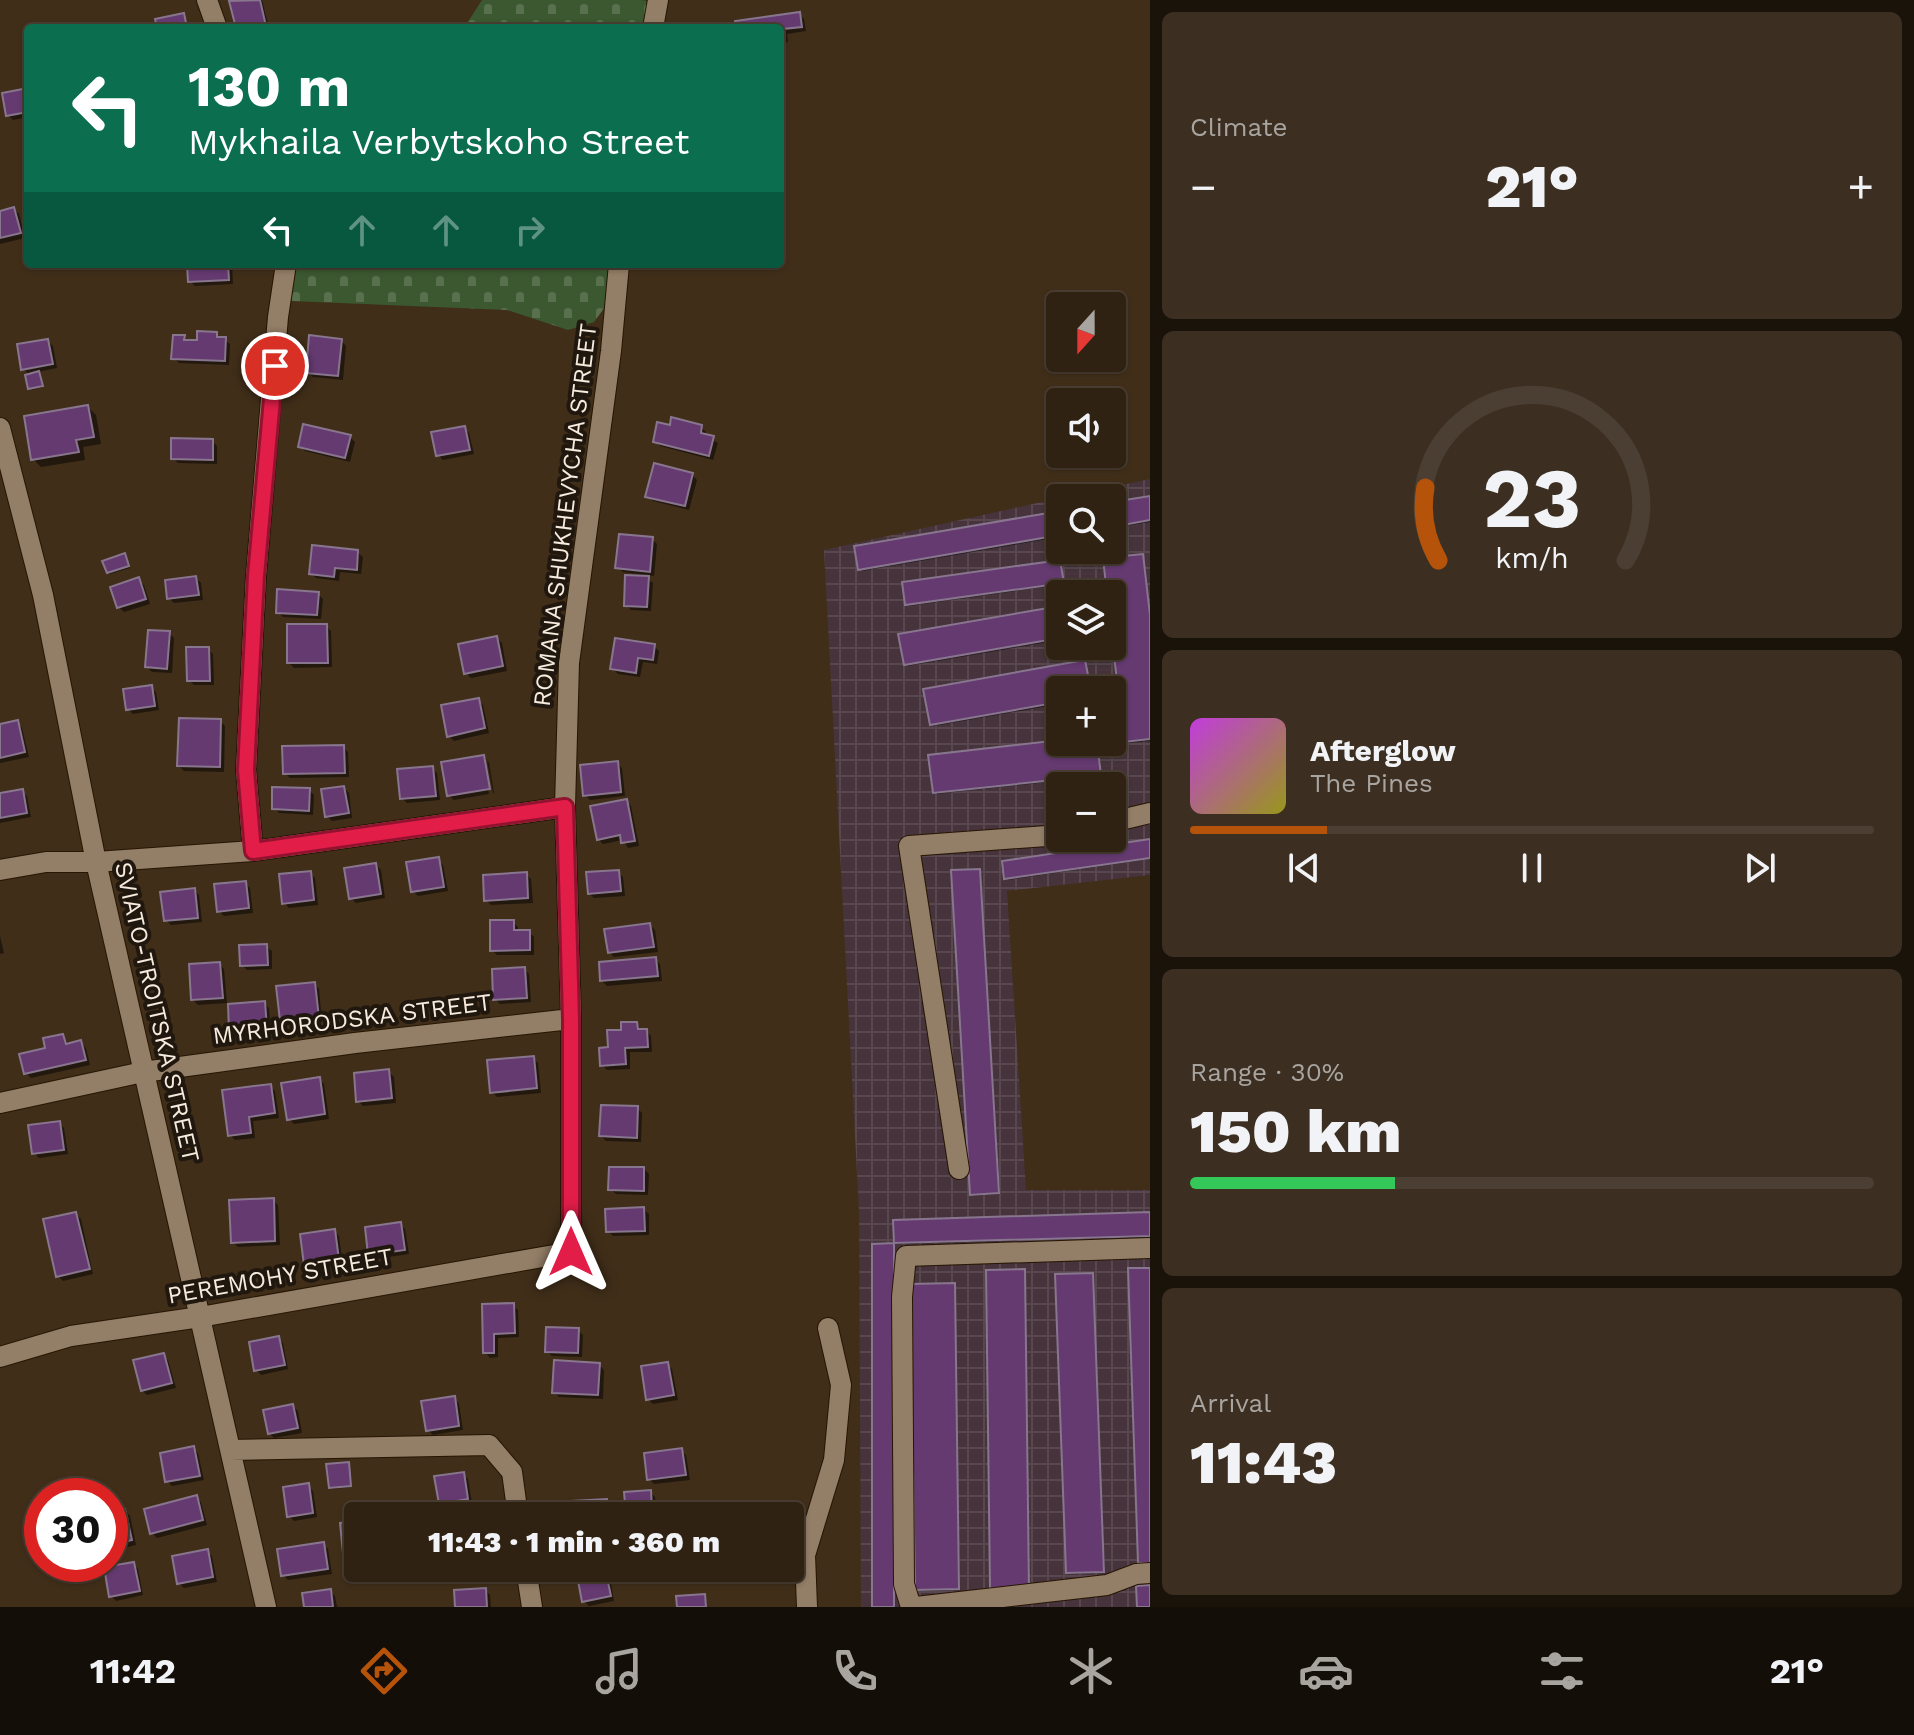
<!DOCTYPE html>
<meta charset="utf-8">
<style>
:root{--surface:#302213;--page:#3c2f21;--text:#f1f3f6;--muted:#a8a4a0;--line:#4b3f33;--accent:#b45309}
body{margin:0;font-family:"Work Sans",sans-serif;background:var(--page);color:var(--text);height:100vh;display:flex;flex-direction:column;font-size:30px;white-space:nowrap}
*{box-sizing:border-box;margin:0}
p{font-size:26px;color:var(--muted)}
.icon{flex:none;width:44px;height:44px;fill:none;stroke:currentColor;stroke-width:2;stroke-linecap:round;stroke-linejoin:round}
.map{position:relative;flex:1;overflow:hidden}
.details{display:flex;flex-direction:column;gap:12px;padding:12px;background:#1a130a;width:764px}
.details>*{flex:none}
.guide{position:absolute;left:24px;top:24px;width:760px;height:244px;border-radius:8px;box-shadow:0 2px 6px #0004,0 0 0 2px var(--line);background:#0b6e4f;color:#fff;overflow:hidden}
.needle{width:52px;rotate:201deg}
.tools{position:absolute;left:1046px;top:292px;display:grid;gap:16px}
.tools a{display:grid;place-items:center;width:80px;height:80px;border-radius:8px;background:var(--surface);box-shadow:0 2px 6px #0004,0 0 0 2px var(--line);font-size:40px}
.speed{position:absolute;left:24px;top:1478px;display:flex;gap:16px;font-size:40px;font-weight:700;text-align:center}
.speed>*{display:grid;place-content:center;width:104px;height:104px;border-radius:50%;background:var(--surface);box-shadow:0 2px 6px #0004,0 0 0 2px var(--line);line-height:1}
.speed .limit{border:12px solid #d22;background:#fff;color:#111}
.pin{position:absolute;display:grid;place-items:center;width:68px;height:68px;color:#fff;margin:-34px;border:4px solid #fff;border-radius:50%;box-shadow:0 2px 8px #0007}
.me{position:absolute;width:88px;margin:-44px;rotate:0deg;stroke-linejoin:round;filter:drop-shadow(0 0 6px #0008)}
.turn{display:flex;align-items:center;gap:28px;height:168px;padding:0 32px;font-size:36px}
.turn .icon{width:104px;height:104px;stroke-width:2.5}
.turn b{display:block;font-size:56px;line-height:68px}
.lanes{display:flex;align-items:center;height:76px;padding:0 32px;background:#0003;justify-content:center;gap:40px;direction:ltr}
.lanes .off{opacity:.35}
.big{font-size:60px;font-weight:800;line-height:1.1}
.details .widget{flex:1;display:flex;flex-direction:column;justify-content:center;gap:12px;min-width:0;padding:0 28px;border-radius:12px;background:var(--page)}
.details .dial{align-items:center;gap:0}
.dial svg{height:208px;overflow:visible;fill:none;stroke:var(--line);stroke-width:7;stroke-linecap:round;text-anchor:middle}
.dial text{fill:var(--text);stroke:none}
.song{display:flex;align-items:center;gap:24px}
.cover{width:96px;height:96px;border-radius:12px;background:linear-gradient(135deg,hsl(290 70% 55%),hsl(60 70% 35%))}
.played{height:8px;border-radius:4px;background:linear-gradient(90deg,var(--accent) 20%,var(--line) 20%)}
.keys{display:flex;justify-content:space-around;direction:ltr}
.heat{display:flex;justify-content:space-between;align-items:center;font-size:44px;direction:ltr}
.charge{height:12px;border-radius:6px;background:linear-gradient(90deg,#34c759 30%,var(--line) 0)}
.trip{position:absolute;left:344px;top:1502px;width:460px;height:80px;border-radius:8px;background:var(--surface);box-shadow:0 2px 6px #0004,0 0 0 2px var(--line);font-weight:800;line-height:80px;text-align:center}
.tab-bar{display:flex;height:128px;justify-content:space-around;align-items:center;background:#130e08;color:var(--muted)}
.tab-bar .icon{width:56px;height:56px}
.tab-bar .on{color:var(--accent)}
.tab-bar b{font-size:36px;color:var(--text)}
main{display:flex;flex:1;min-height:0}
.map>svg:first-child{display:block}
.industrial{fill:url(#industrial-grid);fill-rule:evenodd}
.cemetery{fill:url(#cemetery-stones)}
.shadow{fill:#0007}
.building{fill:#653a71;stroke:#88758e;stroke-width:2}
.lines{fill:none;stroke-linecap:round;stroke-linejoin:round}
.minor-casing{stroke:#261603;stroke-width:22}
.minor{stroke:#937e67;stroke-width:20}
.route-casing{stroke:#92132f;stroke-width:20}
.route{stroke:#e11d48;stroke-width:14}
.labels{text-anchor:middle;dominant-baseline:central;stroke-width:8;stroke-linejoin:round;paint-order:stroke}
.street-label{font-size:24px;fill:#f7ebde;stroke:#20180f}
</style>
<main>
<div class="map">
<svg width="1150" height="1607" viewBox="0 0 1150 1607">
<defs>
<pattern id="industrial-grid" width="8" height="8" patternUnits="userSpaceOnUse" patternTransform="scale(2)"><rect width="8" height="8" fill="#46333b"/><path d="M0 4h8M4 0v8" fill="none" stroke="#58474e"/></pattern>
<pattern id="cemetery-stones" width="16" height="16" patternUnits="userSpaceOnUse" patternTransform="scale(2)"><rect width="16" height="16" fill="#3b5830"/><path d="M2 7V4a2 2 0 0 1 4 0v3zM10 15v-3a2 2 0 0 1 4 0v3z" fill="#58704e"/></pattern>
</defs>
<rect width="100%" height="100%" fill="#402e19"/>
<!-- industrial -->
<path class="industrial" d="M1150,479V875L1007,891L1026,1190H1150V1607H861L859,1211L824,550L1060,498V550H1112V498H1062ZM1060,594H1112V646H1060ZM1060,690H1112V742H1060ZM1060,786H1112V838H1060Z"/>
<!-- cemetery -->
<path class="cemetery" d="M482,0H641L648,1L643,28H464Z
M289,264H609L605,307L594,322L568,330L507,310L292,301Z"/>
<!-- shadow -->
<path class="shadow" d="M241,0H262L269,28H238L231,2Z
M799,14L804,19L806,31L787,34L788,42L780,43V28H738Z
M28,90V117L13,120L8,115Z
M14,209L19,214L25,238L0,244V213Z
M189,264H232L233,284L195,286L190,281Z
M216,334L230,344L229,365L179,363L174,358L184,337L188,342H199Z
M341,340L346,346L343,380L313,377L308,372Z
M48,341L53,346L57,368L37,372L43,387L32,390L30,375L23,369Z
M88,407L96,415L101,444L83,447L85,460L41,467L33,459Z
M701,427L706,432L705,436L718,443L713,460L660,446L655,441Z
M464,428L469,433L474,454L443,460L438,455Z
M350,437L355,442L350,462L305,451L300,446Z
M212,441L217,446V464L178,463L173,458Z
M692,475L697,480L689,510L653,501L648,496Z
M1150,498V522L1112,528V504Z
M1060,513V537L862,571L860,569Z
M652,539L657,544L654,576L644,575L653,583L651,611L631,610L626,605L644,575L623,572L618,567Z
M357,552L363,557L361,574L340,572L339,581L316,578L311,573Z
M1142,556L1150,608V741L1127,743L1112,620V594H1109Z
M126,557L130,568L110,574L108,572Z
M1060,562L1065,584L909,606L907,604Z
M196,578L201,583L203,600L174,603L169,598Z
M138,580L144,585L150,604L124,612L119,607Z
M318,594L323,599L321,619L283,617L278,612Z
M1060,608V640L908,666L906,664Z
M326,626L331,631L332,667L294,668L289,663Z
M169,633L174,638L172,673L152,672L147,667Z
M497,638L502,643L507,671L471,678L466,673Z
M654,646L659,651L657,664L643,662L640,677L618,674L613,669Z
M208,649L213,654L214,685H194L189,680Z
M1084,662L1091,690H1060V704L934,726L932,724Z
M151,687L156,692L159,710L133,714L128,709Z
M478,700L483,705L489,733L454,741L449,736Z
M220,721L225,726L224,772L184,771L179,766Z
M17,722L22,728L29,757L0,763V726Z
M1060,742H1098L1102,776L937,794L935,792Z
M343,747L348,752L349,777L290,778L285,773Z
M484,757L487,760H483L489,794L454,800L448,795Z
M487,761L489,762L494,793H493Z
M617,763L622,768L625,796L590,800L585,795Z
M432,768L437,773L440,800L407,803L402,798Z
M344,788L349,793L352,818L332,821L327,816Z
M309,790L314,795L313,815L279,813L274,808Z
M22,791L27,796L31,817L0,823V795Z
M626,801L631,806L639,846L628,848L623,840L603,844L598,839Z
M1150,841V859L1008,880L1006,878Z
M438,860L443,865L448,891L418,896L413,891Z
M376,865L381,870L385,898L356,903L351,898Z
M979,871L1000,1194L974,1196L972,1194Z
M618,872L623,877L625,896L594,898L589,893Z
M310,873L315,878L318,905L289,908L284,903Z
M526,874L531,879L533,903L491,905L486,900Z
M245,883L250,888L253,913L224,916L219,911Z
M194,890L199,895L202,922L171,925L166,920Z
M513,922L518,927V932H529L534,937V955H497L492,950Z
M650,925L655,930L658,952L614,957L609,952Z
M0,936L4,953L0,954Z
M266,946L272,951V969L247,970L242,965Z
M655,959L660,964L662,981L607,986L602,981Z
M219,964L224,969L227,1003L198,1005L193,1000Z
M524,969L529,974L531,1002L500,1004L495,999Z
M314,984L319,989L322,1022L287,1025L282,1020Z
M264,1003L269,1008L271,1034L236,1036L231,1031Z
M637,1024L642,1031H646L651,1036L652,1052H630V1069L607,1070L602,1065L610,1049L623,1032Z
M63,1036L69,1045L81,1043L86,1048L90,1065L31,1078L26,1073Z
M533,1058L538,1063L541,1093L497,1097L492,1092Z
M389,1072L394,1077L396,1103L363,1106L358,1101Z
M319,1079L324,1084L329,1119L294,1124L289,1119Z
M270,1086L275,1091L279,1118L253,1121L255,1138L235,1140L230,1135Z
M637,1108L642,1113L641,1142L606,1141L601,1136Z
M59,1123L64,1128L68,1154L39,1158L34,1153Z
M644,1169L649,1174L648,1195L616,1194L610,1189Z
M273,1200L278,1205L280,1245L238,1247L233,1242Z
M643,1209L649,1214V1235L613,1236L608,1231Z
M76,1214L81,1219L93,1274L63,1281L58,1276Z
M1150,1214V1237L898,1244L896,1243Z
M400,1224L405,1229L409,1254L375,1259L370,1254Z
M334,1231L339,1236L343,1265L311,1269L306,1264Z
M893,1245L895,1607H874Z
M1024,1271L1030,1589H994L992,1587Z
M1092,1275L1105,1573L1070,1574L1068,1572Z
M954,1285L960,1590L919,1591L917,1589Z
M484,1305H513L518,1310L519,1337L498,1338V1357L490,1358L485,1352Z
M578,1330L583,1335L582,1357L552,1356L547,1351Z
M278,1338L283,1343L288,1369L261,1375L256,1370Z
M163,1355L168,1360L176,1388L147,1395L142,1390Z
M667,1364L672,1369L678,1400L653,1404L648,1399Z
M599,1365L604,1370L603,1399L559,1397L554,1392Z
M454,1398L459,1404L463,1430L433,1435L428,1430Z
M293,1406L298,1411L302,1433L274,1438L269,1433Z
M193,1448L198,1453L204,1480L172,1486L167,1481Z
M681,1450L686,1455L690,1480L654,1484L649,1479Z
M348,1464L352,1487L333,1489L331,1487Z
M463,1474L468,1479L472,1504L446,1508L440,1503Z
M308,1486L313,1491L317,1517L294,1521L289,1516Z
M650,1492L655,1497L656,1510H663L668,1516H628Z
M196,1497L201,1502L207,1525L157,1538L152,1533Z
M606,1501L611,1506V1516H574Z
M125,1511L130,1516L136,1545L119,1549L114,1544L110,1514Z
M472,1512L476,1516H445V1514Z
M358,1523V1557H350L345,1552Z
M323,1544L328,1549L332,1574L288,1580L283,1575Z
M207,1551L212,1556L217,1582L184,1588L179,1583Z
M134,1564L138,1569L143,1595L116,1601L111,1596Z
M597,1568H605L609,1572L614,1601L589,1606L584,1601Z
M485,1590L490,1595L491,1607H457Z
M330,1591L335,1596L337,1607H306Z"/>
<!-- building -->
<path class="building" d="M260,0L266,26L236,28L229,1Z
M800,12L802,27L783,29L784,37L780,38V28H736L735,21Z
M184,13L187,28H157L155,19Z
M28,88V112L6,116L2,93Z
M14,207L21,233L0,238V211Z
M187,264H228L229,280L188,282Z
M197,331L217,332V337H226L225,361L171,359L173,335H185L184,340H197Z
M309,335L342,339L338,376L306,373Z
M48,339L53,364L21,370L17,344Z
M39,371L43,386L28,389L25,375Z
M88,405L94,437L76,440L79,452L31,460L24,416Z
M671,417L702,425L701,433L714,436L709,456L653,442L657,422L670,425Z
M303,424L351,435L345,458L298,447Z
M465,426L470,450L436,456L431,432Z
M171,438L213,439V460L171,459Z
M654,463L693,473L685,506L645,497Z
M1150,496V520L1112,527V502Z
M1060,511V535L858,570L854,546Z
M619,534L653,537L650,572L615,568Z
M312,545L358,550L357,570L335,568L334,577L309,574Z
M125,553L129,566L107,573L102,561Z
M1143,554L1150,615V739L1124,742L1112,638V594H1107L1103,558Z
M1060,560L1064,583L905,605L902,582Z
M625,575L649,576L647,607L624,606Z
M196,576L199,595L167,599L165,580Z
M139,577L146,599L117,608L110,587Z
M277,589L319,592L317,615L276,613Z
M1060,606V638L904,665L898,634Z
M287,624H327L328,663H287Z
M148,630L170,631L167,669L145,667Z
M497,636L503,666L464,674L458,644Z
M615,638L655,644L653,660L638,658L636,673L610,669Z
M186,647H209L210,681H187Z
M1085,660L1091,690H1060V702L930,725L923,689Z
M152,685L155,706L126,710L123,689Z
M479,698L485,728L447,737L441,705Z
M179,718L221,719L220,767L177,766Z
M18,720L25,752L0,758V724Z
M1060,740V742H1097L1101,775L933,793L928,755Z
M344,745L345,773L283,774L282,746Z
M484,755L490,789L447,796L441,762Z
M618,761L621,792L583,796L580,765Z
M433,766L436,796L400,799L397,769Z
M344,786L349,813L325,817L321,789Z
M272,787L310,788L309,811L272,809Z
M23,789L27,813L0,818V793Z
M627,799L635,841L621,843L620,835L597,840L590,806Z
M1150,839V858L1004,879L1002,861Z
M439,857L444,887L411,892L406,862Z
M376,863L381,894L349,899L344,868Z
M980,869L999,1193L970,1195L951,870Z
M619,870L621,891L588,894L586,872Z
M311,871L314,900L282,904L279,874Z
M527,872L528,898L484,901L483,875Z
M246,881L249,908L217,912L214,884Z
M195,888L198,918L164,921L160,892Z
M490,920H514V930H530V950L490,951Z
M650,923L654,947L608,953L604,929Z
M267,944L268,965L240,966L239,945Z
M656,957L658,976L600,981L599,962Z
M220,962L223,998L191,1000L189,964Z
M525,967L527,998L493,1000L492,969Z
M315,982L319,1018L280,1021L276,986Z
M265,1001L267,1029L229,1032L228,1004Z
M621,1022H637L638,1029H647L648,1047L625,1048L626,1064L600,1066L599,1048L608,1047L607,1030H621Z
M63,1034L66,1044L81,1040L86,1060L24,1074L19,1054L45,1048L43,1038Z
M534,1056L537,1088L490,1093L487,1060Z
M389,1069L392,1098L356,1102L354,1073Z
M320,1077L325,1114L287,1120L281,1083Z
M271,1084L275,1113L249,1117L251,1133L228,1136L222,1090Z
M601,1105L638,1106L637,1138L599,1136Z
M60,1121L64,1150L32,1154L28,1125Z
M609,1167H644V1191L608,1190Z
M274,1198L275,1241L231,1243L229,1200Z
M644,1207L645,1231L606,1232L605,1209Z
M76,1212L90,1269L56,1277L43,1219Z
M1150,1212V1236L894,1243L893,1220Z
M401,1222L405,1250L368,1255L365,1227Z
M335,1229L339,1260L304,1265L300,1234Z
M894,1243V1607H872V1244Z
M1128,1268H1150V1563H1138Z
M1025,1269L1029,1588H990L986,1270Z
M1093,1273L1104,1572L1066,1573L1055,1274Z
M955,1283L959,1589L915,1590L910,1284Z
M514,1303L515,1333L494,1334V1353H483L482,1304Z
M546,1327L579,1328L578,1353L545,1352Z
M279,1336L285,1365L254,1371L249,1342Z
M164,1353L172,1383L141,1391L133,1360Z
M554,1360L600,1363L598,1395L552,1393Z
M668,1362L674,1395L646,1400L641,1366Z
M455,1396L459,1426L426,1431L421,1401Z
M293,1404L298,1428L268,1434L263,1410Z
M194,1446L200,1476L165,1482L160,1453Z
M682,1448L686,1475L647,1480L644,1453Z
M349,1462L351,1486L329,1488L326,1464Z
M464,1472L468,1499L439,1504L434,1476Z
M309,1483L313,1513L287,1517L283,1487Z
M651,1490L652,1508L664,1507V1516H626L624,1492Z
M197,1495L203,1520L150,1534L144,1509Z
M607,1499V1516H572L571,1501Z
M125,1509L132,1540L112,1545L110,1512Z
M358,1521V1552L343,1553L340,1523Z
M324,1542L328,1569L281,1576L277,1549Z
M208,1549L213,1577L177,1584L172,1556Z
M134,1562L140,1591L109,1597L104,1567Z
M586,1568H605L611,1596L582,1602L576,1570Z
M1150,1585V1607H1137L1136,1586Z
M486,1588L487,1607H455L454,1590Z
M331,1589L333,1607H304L302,1593Z
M705,1594L706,1607H677L676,1596Z"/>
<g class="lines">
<!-- minor casing -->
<g class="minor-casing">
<path id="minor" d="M207,0L217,28
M653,28L658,0
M0,428L43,595L96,862L266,1607
M1112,822L1150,813
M253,851L246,770L256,576L278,317L286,264
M0,870L46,862H96L253,851L565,807
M0,1103L143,1072L355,1043L571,1019
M959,1169L909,846L1060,835
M0,1357L71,1336L200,1317L571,1252V1019L565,807L569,663L611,351L619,264
M231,1450L489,1445L512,1472L518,1516
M526,1568L532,1607
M807,1607L805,1555L834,1460L841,1385L828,1328
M911,1607L904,1584L902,1297L906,1256L1150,1248
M916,1607L1107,1585L1136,1574L1150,1573"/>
</g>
<!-- minor -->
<use href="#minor" class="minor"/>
</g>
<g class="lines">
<!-- route casing -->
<g class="route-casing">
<path id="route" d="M275,366L256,576L246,770L253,851L565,807L571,1019V1252"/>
</g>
<!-- route -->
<use href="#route" class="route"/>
</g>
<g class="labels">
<!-- street labels -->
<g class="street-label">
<text transform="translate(565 515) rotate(-83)">ROMANA SHUKHEVYCHA STREET</text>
<text transform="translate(157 1012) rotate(77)">SVIATO-TROITSKA STREET</text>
<text transform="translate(352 1019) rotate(-7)">MYRHORODSKA STREET</text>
<text transform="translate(280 1276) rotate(-10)">PEREMOHY STREET</text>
</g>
</g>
</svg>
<div class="tools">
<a><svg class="needle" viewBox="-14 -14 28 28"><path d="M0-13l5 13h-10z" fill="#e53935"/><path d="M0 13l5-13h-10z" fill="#a8a4a0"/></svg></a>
<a><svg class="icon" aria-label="sound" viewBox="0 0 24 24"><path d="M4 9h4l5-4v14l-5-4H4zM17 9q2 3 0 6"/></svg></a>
<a><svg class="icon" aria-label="search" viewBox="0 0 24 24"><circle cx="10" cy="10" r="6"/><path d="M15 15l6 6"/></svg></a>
<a><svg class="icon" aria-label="layers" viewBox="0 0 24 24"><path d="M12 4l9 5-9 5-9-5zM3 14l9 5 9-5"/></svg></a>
<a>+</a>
<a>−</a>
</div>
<div class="speed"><div class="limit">30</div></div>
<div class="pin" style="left:275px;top:366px;background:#d93025"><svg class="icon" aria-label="arrive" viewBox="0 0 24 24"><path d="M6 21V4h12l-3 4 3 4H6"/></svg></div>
<svg class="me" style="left:571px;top:1252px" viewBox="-20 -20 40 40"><path d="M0-17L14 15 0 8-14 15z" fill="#e11d48" stroke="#fff" stroke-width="4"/></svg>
<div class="trip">11:43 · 1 min · 360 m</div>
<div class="guide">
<div class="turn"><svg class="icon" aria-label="left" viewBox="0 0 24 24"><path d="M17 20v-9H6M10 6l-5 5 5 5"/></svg><div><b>130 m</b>Mykhaila Verbytskoho Street</div></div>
<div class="lanes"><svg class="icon" aria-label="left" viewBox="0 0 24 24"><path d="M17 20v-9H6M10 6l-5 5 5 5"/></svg><svg class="icon off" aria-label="ahead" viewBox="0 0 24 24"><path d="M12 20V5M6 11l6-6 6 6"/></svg><svg class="icon off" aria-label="ahead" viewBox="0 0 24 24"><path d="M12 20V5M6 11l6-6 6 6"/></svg><svg class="icon off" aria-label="right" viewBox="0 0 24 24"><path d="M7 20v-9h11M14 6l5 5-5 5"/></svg></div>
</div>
</div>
<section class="details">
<div class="widget"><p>Climate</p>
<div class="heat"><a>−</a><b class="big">21°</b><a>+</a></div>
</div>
<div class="widget dial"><svg viewBox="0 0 100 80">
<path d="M14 69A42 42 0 1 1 86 69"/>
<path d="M14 69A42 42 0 0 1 9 41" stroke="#b45309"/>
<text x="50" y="56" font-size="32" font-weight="700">23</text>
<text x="50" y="72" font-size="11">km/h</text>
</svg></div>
<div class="widget">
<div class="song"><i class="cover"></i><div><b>Afterglow</b><p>The Pines</p></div></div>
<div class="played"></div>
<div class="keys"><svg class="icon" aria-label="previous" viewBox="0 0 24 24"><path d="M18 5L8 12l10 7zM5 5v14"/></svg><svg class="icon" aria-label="pause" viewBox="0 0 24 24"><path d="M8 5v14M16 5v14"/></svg><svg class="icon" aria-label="next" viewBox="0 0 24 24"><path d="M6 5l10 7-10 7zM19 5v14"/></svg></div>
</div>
<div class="widget"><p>Range · 30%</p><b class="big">150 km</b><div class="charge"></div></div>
<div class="widget"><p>Arrival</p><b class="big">11:43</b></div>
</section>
</main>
<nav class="tab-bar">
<b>11:42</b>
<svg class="icon on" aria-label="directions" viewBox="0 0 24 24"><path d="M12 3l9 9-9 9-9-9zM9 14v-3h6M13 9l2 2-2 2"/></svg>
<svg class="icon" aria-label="music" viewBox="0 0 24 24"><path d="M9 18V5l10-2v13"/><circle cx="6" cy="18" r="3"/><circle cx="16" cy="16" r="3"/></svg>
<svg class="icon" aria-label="phone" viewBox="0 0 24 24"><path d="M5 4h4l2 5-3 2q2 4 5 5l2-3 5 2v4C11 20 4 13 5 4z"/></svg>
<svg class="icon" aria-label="climate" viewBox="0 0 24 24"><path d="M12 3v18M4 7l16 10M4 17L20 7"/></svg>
<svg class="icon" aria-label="car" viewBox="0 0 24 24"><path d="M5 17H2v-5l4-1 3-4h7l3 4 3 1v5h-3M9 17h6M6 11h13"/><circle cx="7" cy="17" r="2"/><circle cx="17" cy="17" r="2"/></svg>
<svg class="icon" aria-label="filters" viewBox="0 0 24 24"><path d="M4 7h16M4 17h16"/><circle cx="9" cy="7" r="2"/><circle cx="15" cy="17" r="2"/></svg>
<b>21°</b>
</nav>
